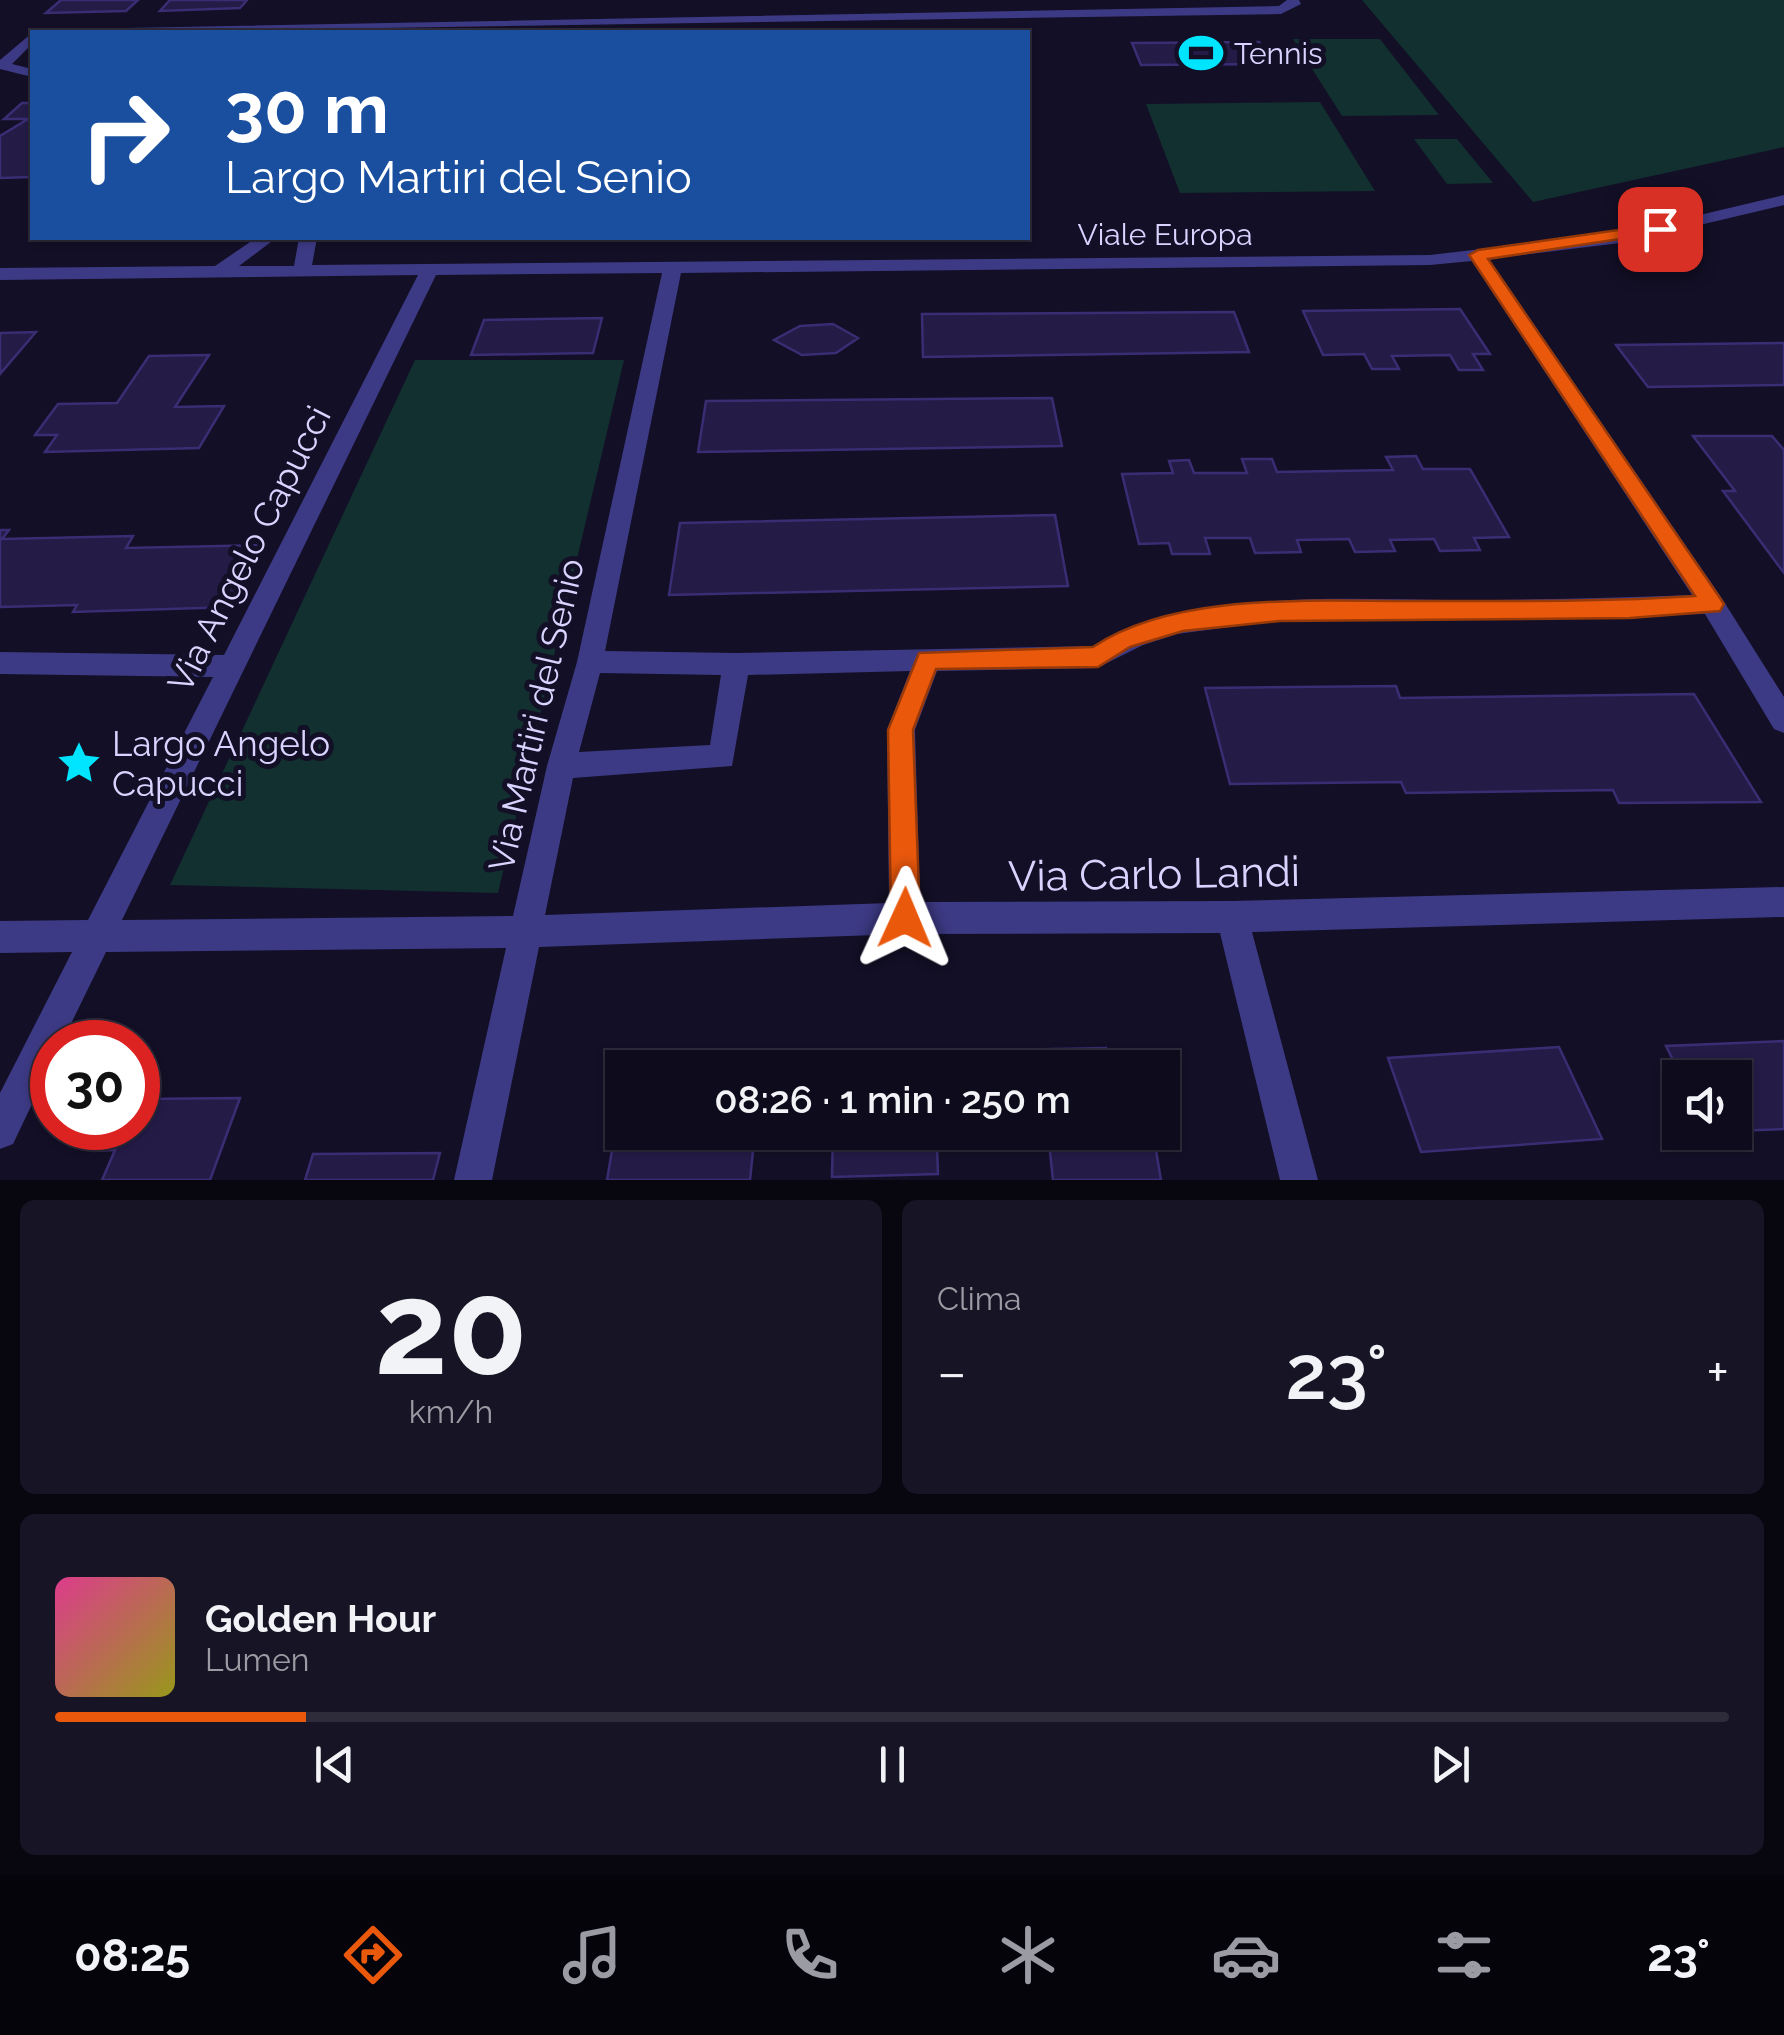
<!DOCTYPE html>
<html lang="it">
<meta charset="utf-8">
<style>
:root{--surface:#0e0b1c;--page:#171425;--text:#f1f3f6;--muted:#9b9ba3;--line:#2e2b3b;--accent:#ea580c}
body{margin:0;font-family:Raleway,sans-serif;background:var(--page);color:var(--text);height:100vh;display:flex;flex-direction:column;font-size:38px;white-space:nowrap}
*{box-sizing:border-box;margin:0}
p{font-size:32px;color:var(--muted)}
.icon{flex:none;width:55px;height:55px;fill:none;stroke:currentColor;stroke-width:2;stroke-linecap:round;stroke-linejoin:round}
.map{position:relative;height:1180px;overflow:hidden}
.details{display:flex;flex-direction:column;gap:20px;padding:20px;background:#08060f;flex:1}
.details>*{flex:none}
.hud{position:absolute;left:30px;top:30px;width:1000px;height:210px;border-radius:0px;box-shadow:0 2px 8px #0004,0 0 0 2px var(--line);background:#1a4fa0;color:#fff;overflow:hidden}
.tools{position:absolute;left:1662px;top:1060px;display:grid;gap:20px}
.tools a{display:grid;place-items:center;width:90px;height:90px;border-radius:0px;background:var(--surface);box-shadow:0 2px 8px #0004,0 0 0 2px var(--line);font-size:50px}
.speed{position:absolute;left:30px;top:1020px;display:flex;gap:20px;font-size:50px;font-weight:700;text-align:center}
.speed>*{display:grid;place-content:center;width:130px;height:130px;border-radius:50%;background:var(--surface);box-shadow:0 2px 8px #0004,0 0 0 2px var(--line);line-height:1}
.speed .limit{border:15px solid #d22;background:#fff;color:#111}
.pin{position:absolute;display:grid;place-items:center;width:85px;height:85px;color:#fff;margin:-42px;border-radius:20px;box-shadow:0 5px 15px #0006}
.me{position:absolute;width:110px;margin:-55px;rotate:1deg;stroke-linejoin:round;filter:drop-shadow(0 0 8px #0008)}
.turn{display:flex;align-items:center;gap:35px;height:210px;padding:0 30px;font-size:45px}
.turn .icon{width:130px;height:130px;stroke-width:2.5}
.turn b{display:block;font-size:70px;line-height:85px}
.big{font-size:75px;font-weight:600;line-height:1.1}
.details .tile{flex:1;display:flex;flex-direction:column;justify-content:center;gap:15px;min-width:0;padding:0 35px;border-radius:15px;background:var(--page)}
.details .dial{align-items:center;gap:0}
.dial b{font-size:130px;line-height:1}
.song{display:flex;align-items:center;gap:30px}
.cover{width:120px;height:120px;border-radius:15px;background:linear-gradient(135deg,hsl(330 70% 55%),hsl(60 70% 35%))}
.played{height:10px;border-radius:5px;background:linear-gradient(90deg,var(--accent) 15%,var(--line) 15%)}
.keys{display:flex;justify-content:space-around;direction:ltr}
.heat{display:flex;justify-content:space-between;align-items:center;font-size:55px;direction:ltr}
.details .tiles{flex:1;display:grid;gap:20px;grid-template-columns:1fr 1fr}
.tile:last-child{grid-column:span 2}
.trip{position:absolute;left:605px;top:1050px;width:575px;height:100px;border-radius:0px;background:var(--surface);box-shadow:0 2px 8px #0004,0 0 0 2px var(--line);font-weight:600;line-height:100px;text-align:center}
.tabs{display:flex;height:160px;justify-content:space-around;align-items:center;background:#06040b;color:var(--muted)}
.tabs .icon{width:70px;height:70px}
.tabs .current{color:var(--accent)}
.tabs b{font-size:45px;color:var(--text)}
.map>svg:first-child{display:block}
.green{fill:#12302f}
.building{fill:#241b47;stroke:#3b2d73;stroke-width:2.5}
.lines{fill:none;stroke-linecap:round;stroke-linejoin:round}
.minor{fill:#3d3a85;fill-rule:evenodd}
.route{fill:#ea580c;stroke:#983908;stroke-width:2.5}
.labels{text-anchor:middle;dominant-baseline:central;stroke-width:10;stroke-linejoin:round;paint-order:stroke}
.far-poi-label{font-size:30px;fill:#d9d4ff;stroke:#130f26;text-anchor:start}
.far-street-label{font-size:30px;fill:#d9d4ff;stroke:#130f26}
.street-label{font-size:35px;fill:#d9d4ff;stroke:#130f26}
.poi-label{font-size:35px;fill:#d9d4ff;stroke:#130f26;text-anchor:start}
.near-street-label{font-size:42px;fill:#d9d4ff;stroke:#130f26}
</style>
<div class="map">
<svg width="1784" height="1180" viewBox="0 0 1784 1180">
<rect width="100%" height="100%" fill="#130f26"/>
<!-- green -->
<path class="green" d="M1362,0H1784V147L1533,202Z
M1380,39L1439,115L1342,116L1293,39Z
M1320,102L1375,191L1180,193L1146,104Z
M1414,139H1457L1493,183L1447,184Z
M415,360H624L498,893L170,885Z"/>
<!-- building -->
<path class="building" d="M61,0H138L126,11L46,13Z
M170,0H247L240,8L160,11Z
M1259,42L1272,64L1141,65L1132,43Z
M22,103H32V177L0,178V136L28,119H4Z
M1460,309L1490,354H1473L1483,370H1459L1450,355L1392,356L1399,369H1372L1364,354L1323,355L1303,311Z
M1234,312L1249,352L923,357L922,314Z
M602,318L593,353L471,355L484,320Z
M833,324L858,338L836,353L802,355L774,340L800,326Z
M36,332L0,374V333Z
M1784,343V385L1648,387L1616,345Z
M209,355L175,407L224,406L199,448L45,452L57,435H35L58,404L117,403L149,356Z
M1052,398L1062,446L698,452L706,401Z
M1693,436H1772L1784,450V573L1723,491H1735Z
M1416,456L1423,469H1470L1509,537L1474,538L1480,550L1440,551L1434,539L1390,540L1395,551L1355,552L1349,539L1297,540L1301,552L1255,553L1250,538H1205L1210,554H1172L1169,543L1139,544L1122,474L1173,473L1169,461L1189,460L1194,473H1247L1242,459H1272L1277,472L1393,470L1386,457Z
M1055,515L1068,586L669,595L680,523Z
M0,530H9L2,539L133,536L126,548L263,545L233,607L73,612L77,605L0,607Z
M1396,686L1400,698L1694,694L1761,802L1619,803L1613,790L1406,793L1401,782L1230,784L1205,688Z
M1784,1041V1129L1735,1131V1078H1682L1666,1046Z
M1559,1047L1602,1139L1421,1152L1388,1058Z
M1106,1048L1109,1068H834V1053Z
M622,1091V1132H755L750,1180H607Z
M240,1098L210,1180H102L115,1150L95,1151L105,1128H138V1099Z
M833,1132H1153L1161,1180H1053L1049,1143L937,1145L938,1174L832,1177Z
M440,1153L433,1180H305L313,1154Z"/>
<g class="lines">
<!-- minor -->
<path class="minor" d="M1287,0H1299L1301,4L1281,14L119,32L126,28L1279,6Z
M32,33V44L12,64L32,69V77L0,69V60Z
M1784,195V205L1628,242L1489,259L1721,597L1784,697V733L1774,729L1705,614L1273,621L1177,634L1143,645L1097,668L937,671L915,730L920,902L1232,901L1784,887V917L1252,932L1318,1180H1280L1220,933L905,934L539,947L492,1180H454L506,948L106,952L62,1042H52V1062L13,1144L0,1149V1093L72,952L0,953V921L88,920L213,677L0,674V652L224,655L418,275L0,280V268L215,266L256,238H276L239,266H294L299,238H317L312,265L1430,255L1628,232ZM1472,261L1692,595C1613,598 1534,600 1455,600C1333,599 1205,589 1094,646L736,653L605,651L681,273L1430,265ZM662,273L577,662L547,766L513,916L122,920L436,275ZM910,671L887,730L889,903L545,915L573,778L732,766L748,675ZM600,673L721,675L710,745L579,752Z"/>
</g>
<!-- route -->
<path class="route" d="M1660,224L1668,229L1666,232L1488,259L1720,598L1724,604L1720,611L1630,618L1280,621L1183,631L1130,647L1098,667L936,669L913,730L920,918L915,928L905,932L895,928L891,918L888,730L919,653L1093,647C1178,590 1321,602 1421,601C1512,601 1603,602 1695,596L1469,255L1478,250Z"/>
<!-- icons -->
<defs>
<g id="stadium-bare" transform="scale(3.45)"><path d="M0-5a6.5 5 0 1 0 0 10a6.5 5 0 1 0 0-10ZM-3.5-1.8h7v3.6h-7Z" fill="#00e5ff" stroke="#130f26" stroke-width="2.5" paint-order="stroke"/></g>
<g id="sight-bare" transform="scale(3.45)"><path d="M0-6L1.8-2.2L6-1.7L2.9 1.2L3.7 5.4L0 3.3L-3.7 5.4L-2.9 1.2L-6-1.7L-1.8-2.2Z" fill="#00e5ff" stroke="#130f26" stroke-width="2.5" paint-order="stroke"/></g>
</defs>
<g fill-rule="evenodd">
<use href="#stadium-bare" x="1201" y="53"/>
<use href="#sight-bare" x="79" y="763"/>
</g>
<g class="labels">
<!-- far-poi labels -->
<g class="far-poi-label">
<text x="1234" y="53">Tennis</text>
</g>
<!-- far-street labels -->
<g class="far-street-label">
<text x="1165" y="234">Viale Europa</text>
</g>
<!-- street labels -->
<g class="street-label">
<text transform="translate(249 549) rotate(-63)">Via Angelo Capucci</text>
<text transform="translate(536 715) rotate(-77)">Via Martiri del Senio</text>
</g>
<!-- poi labels -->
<g class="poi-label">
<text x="112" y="743">Largo Angelo<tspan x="112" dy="40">Capucci</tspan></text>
</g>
<!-- near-street labels -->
<g class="near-street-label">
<text transform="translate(1154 874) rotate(-1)">Via Carlo Landi</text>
</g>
</g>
</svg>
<div class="tools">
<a><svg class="icon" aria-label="sound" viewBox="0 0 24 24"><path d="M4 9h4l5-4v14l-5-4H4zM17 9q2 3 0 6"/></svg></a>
</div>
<div class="speed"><div class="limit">30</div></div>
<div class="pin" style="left:1660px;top:229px;background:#d93025"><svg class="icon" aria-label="arrive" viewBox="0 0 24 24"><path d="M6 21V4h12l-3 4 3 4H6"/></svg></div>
<svg class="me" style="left:905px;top:918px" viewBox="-20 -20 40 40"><path d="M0-17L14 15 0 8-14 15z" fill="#ea580c" stroke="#fff" stroke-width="4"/></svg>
<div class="trip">08:26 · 1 min · 250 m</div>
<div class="hud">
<div class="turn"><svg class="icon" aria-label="right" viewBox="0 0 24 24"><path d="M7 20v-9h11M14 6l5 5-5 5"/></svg><div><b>30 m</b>Largo Martiri del Senio</div></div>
</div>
</div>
<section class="details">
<div class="tiles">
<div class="tile dial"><b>20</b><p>km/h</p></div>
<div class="tile"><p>Clima</p>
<div class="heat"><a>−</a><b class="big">23°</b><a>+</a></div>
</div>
<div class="tile">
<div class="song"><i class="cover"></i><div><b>Golden Hour</b><p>Lumen</p></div></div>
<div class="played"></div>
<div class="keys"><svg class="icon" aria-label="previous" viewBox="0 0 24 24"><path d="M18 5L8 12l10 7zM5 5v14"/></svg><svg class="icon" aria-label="pause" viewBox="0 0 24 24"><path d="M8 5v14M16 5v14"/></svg><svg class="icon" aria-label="next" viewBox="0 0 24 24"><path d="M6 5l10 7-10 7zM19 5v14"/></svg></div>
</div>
</div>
</section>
<nav class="tabs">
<b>08:25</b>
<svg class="icon current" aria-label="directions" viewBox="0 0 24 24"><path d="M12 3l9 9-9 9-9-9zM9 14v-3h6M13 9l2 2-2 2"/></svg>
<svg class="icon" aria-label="music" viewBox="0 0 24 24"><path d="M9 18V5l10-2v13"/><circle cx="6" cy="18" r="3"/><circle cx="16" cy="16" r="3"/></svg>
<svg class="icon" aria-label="phone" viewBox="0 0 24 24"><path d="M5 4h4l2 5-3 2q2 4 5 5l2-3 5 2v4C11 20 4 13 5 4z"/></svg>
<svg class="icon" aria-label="climate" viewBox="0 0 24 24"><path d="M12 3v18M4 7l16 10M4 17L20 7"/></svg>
<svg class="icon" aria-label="car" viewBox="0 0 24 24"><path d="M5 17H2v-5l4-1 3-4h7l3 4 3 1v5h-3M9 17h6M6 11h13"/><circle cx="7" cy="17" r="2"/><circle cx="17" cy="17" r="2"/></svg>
<svg class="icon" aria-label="filters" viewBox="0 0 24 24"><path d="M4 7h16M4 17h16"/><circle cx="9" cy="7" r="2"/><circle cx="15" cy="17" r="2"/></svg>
<b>23°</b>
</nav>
